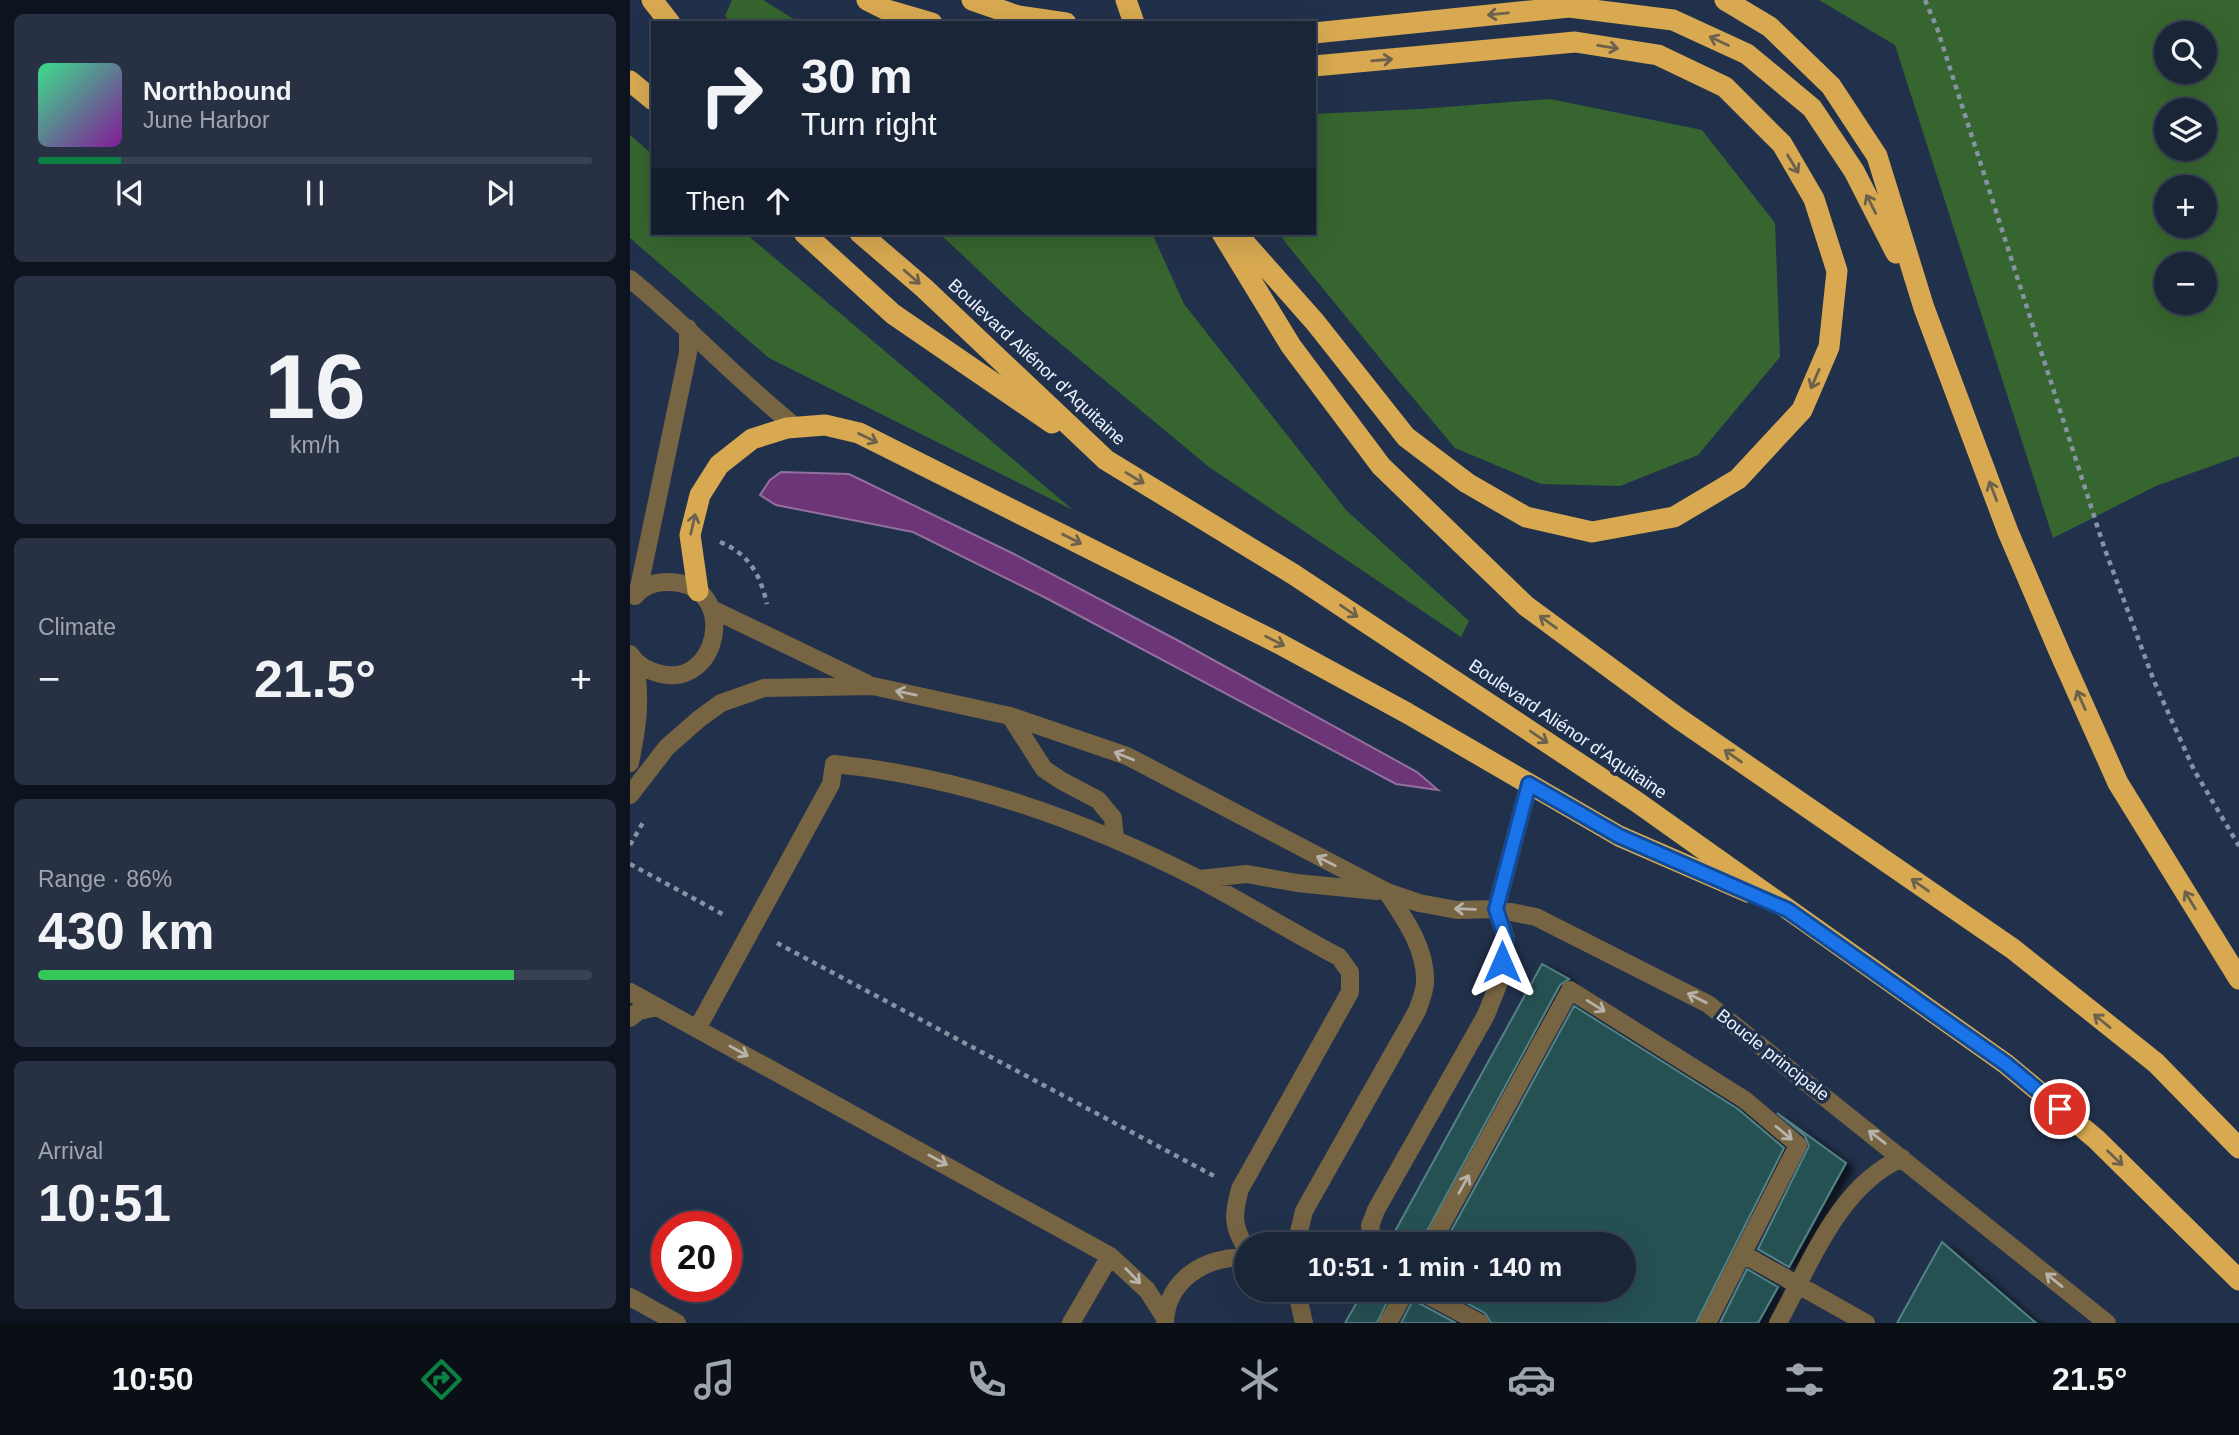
<!DOCTYPE html>
<meta charset="utf-8">
<style>
:root{--surface:#1a2538;--page:#273143;--text:#f1f3f6;--muted:#9fa5ae;--line:#384253;--accent:#0b8043}
body{margin:0;font-family:Arial,sans-serif;background:var(--page);color:var(--text);height:100vh;display:flex;flex-direction:column;font-size:26px;white-space:nowrap}
*{box-sizing:border-box;margin:0}
p{font-size:23px;color:var(--muted)}
.icon{flex:none;width:38px;height:38px;fill:none;stroke:currentColor;stroke-width:2;stroke-linecap:round;stroke-linejoin:round}
.map{position:relative;flex:1;overflow:hidden}
.side{display:flex;flex-direction:column;gap:14px;padding:14px;background:#0e141f;width:630px}
.side>*{flex:none}
.top-card{position:absolute;left:21px;top:21px;width:665px;height:214px;border-radius:0px;box-shadow:0 7px 28px #0002,0 0 0 2px var(--line);background:#1a2538;color:var(--text);overflow:hidden}
.buttons{position:absolute;left:1524px;top:21px;display:grid;gap:14px}
.buttons a{display:grid;place-items:center;width:63px;height:63px;border-radius:50%;background:var(--surface);box-shadow:0 7px 28px #0002,0 0 0 2px var(--line);font-size:35px}
.speed{position:absolute;left:21px;top:1211px;display:flex;gap:14px;font-size:35px;font-weight:700;text-align:center}
.speed>*{display:grid;place-content:center;width:91px;height:91px;border-radius:50%;background:var(--surface);box-shadow:0 7px 28px #0002,0 0 0 2px var(--line);line-height:1}
.speed .limit{border:10px solid #d22;background:#fff;color:#111}
.pin{position:absolute;display:grid;place-items:center;width:60px;height:60px;color:#fff;margin:-30px;border:4px solid #fff;border-radius:50%;box-shadow:0 2px 7px #0007}
.me{position:absolute;width:77px;margin:-38px;rotate:0deg;stroke-linejoin:round;filter:drop-shadow(0 0 5px #0008)}
.turn{display:flex;align-items:center;gap:24px;height:147px;padding:0 35px;font-size:32px}
.turn .icon{width:91px;height:91px;stroke-width:2.5}
.turn b{display:block;font-size:49px;line-height:60px}
.then{display:flex;align-items:center;height:66px;padding:0 35px;background:#0003;gap:14px;font-size:26px}
.big{font-size:52px;font-weight:700;line-height:1.1}
.side .card{flex:1;display:flex;flex-direction:column;justify-content:center;gap:10px;min-width:0;padding:0 24px;border-radius:10px;background:var(--page)}
.side .dial{align-items:center;gap:0}
.dial b{font-size:91px;line-height:1}
.song{display:flex;align-items:center;gap:21px}
.cover{width:84px;height:84px;border-radius:10px;background:linear-gradient(135deg,hsl(150 70% 55%),hsl(290 70% 35%))}
.played{height:7px;border-radius:4px;background:linear-gradient(90deg,var(--accent) 15%,var(--line) 15%)}
.keys{display:flex;justify-content:space-around;direction:ltr}
.heat{display:flex;justify-content:space-between;align-items:center;font-size:38px;direction:ltr}
.charge{height:10px;border-radius:5px;background:linear-gradient(90deg,#34c759 86%,var(--line) 0)}
.trip{position:absolute;left:604px;top:1232px;width:402px;height:70px;border-radius:35px;background:var(--surface);box-shadow:0 7px 28px #0002,0 0 0 2px var(--line);font-weight:700;line-height:70px;text-align:center}
.tab-bar{display:flex;height:112px;justify-content:space-around;align-items:center;background:#0a0f16;color:var(--muted)}
.tab-bar .icon{width:49px;height:49px}
.tab-bar .on{color:var(--accent)}
.tab-bar b{font-size:32px;color:var(--text)}
main{display:flex;flex:1;min-height:0}
.map>svg:first-child{display:block}
.green{fill:#37652f;fill-rule:evenodd}
.water{fill:#6c3676;stroke:#936f9f;stroke-width:2}
.building{fill:#265153;stroke:#538285;stroke-width:2;filter:url(#shadow)}
.lines{fill:none;stroke-linecap:round;stroke-linejoin:round}
.path{stroke:#8892a5;stroke-width:4.5;stroke-dasharray:5 5;stroke-linecap:butt}
.minor{stroke:#776443;stroke-width:18}
.highway{stroke:#d8a951;stroke-width:21}
.oneway{stroke:#6b614d}
.oneway2{stroke:#b8b3aa}
.route-casing{stroke:#114b97;stroke-width:18}
.route{stroke:#1a73e8;stroke-width:12}
.labels{text-anchor:middle;dominant-baseline:central;stroke-width:7;stroke-linejoin:round;paint-order:stroke}
.street-label{font-size:18px;fill:#edf3fe;stroke:#22314b}
</style>
<main>
<section class="side">
<div class="card">
<div class="song"><i class="cover"></i><div><b>Northbound</b><p>June Harbor</p></div></div>
<div class="played"></div>
<div class="keys"><svg class="icon" aria-label="previous" viewBox="0 0 24 24"><path d="M18 5L8 12l10 7zM5 5v14"/></svg><svg class="icon" aria-label="pause" viewBox="0 0 24 24"><path d="M8 5v14M16 5v14"/></svg><svg class="icon" aria-label="next" viewBox="0 0 24 24"><path d="M6 5l10 7-10 7zM19 5v14"/></svg></div>
</div>
<div class="card dial"><b>16</b><p>km/h</p></div>
<div class="card"><p>Climate</p>
<div class="heat"><a>−</a><b class="big">21.5°</b><a>+</a></div>
</div>
<div class="card"><p>Range · 86%</p><b class="big">430 km</b><div class="charge"></div></div>
<div class="card"><p>Arrival</p><b class="big">10:51</b></div>
</section>
<div class="map">
<svg width="1609" height="1323" viewBox="0 0 1609 1323">
<defs>
<filter id="shadow"><feDropShadow dx="8" dy="4.5" stdDeviation="3.5" flood-color="#0009"/></filter>
</defs>
<rect width="100%" height="100%" fill="#22314b"/>
<!-- green -->
<path class="green" d="M102,0H133L170,23H101L95,16Z
M1189,0H1609V456L1526,486L1423,538L1265,45ZM1575,33V72H1536V33ZM1575,110V149H1536V110ZM1575,187V226H1536V187ZM1575,264V303H1536V264Z
M920,99L1072,130L1145,223L1150,357L1068,455L990,486L911,484L825,448L757,367L655,242L650,233H684V114L790,109Z
M0,135L23,155V233H115L443,510L139,358L0,238Z
M309,233H522L554,304L716,510L839,621L831,637L579,467L396,315Z"/>
<!-- water -->
<path class="water" d="M151,472L219,474L384,554L547,640L787,772L808,790L766,784L416,598L283,532L146,505L130,495L140,480Z"/>
<!-- building -->
<path class="building" d="M912,964L939,979L930,985L790,1244H758Z
M944,1006L1108,1109L1154,1148L1066,1323H861L855,1313L812,1290H994V1244H814Z
M1147,1113L1216,1163L1159,1267L1128,1249L1179,1146L1175,1136Z
M1312,1242L1406,1323H1267Z
M1117,1269L1148,1287L1128,1323H1090Z
M734,1290H763L747,1323H715Z
M783,1300L826,1323H771Z"/>
<g class="lines">
<!-- path -->
<path class="path" d="M1295,0L1307,28L1474,547L1524,681L1564,770L1609,846
M90,542C119,554 130,574 137,604
M0,845L15,819
M0,864L96,916
M147,943L584,1176"/>
<!-- minor -->
<path class="minor" d="M0,279C58,326 108,381 167,428
M0,594L8,592L58,353V328
M82,609L236,683
M0,654C7,665 18,671 31,674C88,687 107,593 49,583C33,580 15,583 5,596
M0,660L5,662C11,703 8,723 0,763
M380,716L414,769L432,781L468,800L483,818L485,839
M0,795L37,747L69,719L91,703L134,688L243,686L380,716L497,756L757,892L789,903L827,910L866,909L906,917L1078,1004L1477,1323
M570,879L617,874L667,883L747,891
M0,992L480,1256L517,1290L535,1318
M0,1018L9,1011L27,1007
M67,1029L201,784L204,764C334,777 453,820 569,879C616,904 662,932 709,957L720,972V992L610,1189C603,1215 602,1225 616,1248
M666,1244L674,1211L787,1011C790,1003 794,993 795,984C797,950 775,919 757,892
M744,1244L740,1226L746,1210L856,1015L868,985L876,938L866,909L899,784
M801,1244L940,990L1115,1100L1168,1145L1077,1323
M1113,1254L1236,1323
M663,1290L668,1297L674,1323
M788,1290L850,1323
M0,1297L47,1323
M441,1323L480,1256
M535,1323C536,1280 577,1255 616,1258
M758,1323L776,1290
M1148,1323C1180,1265 1208,1186 1272,1158"/>
<!-- highway -->
<path class="highway" d="M22,0L40,23
M237,0L257,10L302,23
M342,0L388,16L436,23
M496,0L504,23
M1095,0L1140,27L1201,86L1247,156L1294,308L1378,532L1429,651L1488,783L1609,979
M684,33L939,7L1043,20L1117,54L1182,108L1224,171L1266,253
M0,81L23,100
M174,233L263,314L422,423
M230,233L294,288L476,460L663,574L1007,802L1376,1064L1466,1139L1609,1280
M592,233L661,346L751,466L896,606L1048,718L1383,949L1526,1063L1609,1148
M606,233L685,322L776,437L837,483L896,517L962,532L1044,517L1108,479L1172,410L1199,347L1207,271L1184,199L1152,144L1095,87L1028,55L945,42L684,66
M68,591L60,535L70,495L89,465L122,439L157,428L195,425L229,433L650,644L777,713L989,836L1118,892"/>
</g>
<!-- one-way arrows -->
<defs><path id="oneway-shaft" d="M-6 0H5M1.5-3L5.5 0L1.5 3" fill="none" stroke-width="1.6" stroke-linecap="round" stroke-linejoin="round" transform="scale(1.75)"/></defs>
<g class="oneway">
<use href="#oneway-shaft" transform="translate(868 14) rotate(174)"/>
<use href="#oneway-shaft" transform="translate(1089 41) rotate(-155)"/>
<use href="#oneway-shaft" transform="translate(978 47) rotate(9)"/>
<use href="#oneway-shaft" transform="translate(752 60) rotate(-5)"/>
<use href="#oneway-shaft" transform="translate(1163 164) rotate(59)"/>
<use href="#oneway-shaft" transform="translate(1241 204) rotate(-117)"/>
<use href="#oneway-shaft" transform="translate(282 277) rotate(41)"/>
<use href="#oneway-shaft" transform="translate(1185 379) rotate(113)"/>
<use href="#oneway-shaft" transform="translate(238 438) rotate(26)"/>
<use href="#oneway-shaft" transform="translate(505 478) rotate(31)"/>
<use href="#oneway-shaft" transform="translate(1363 491) rotate(-111)"/>
<use href="#oneway-shaft" transform="translate(63 524) rotate(-77)"/>
<use href="#oneway-shaft" transform="translate(442 539) rotate(27)"/>
<use href="#oneway-shaft" transform="translate(719 611) rotate(34)"/>
<use href="#oneway-shaft" transform="translate(918 622) rotate(-144)"/>
<use href="#oneway-shaft" transform="translate(645 641) rotate(27)"/>
<use href="#oneway-shaft" transform="translate(1451 700) rotate(-114)"/>
<use href="#oneway-shaft" transform="translate(909 737) rotate(34)"/>
<use href="#oneway-shaft" transform="translate(1103 756) rotate(-145)"/>
<use href="#oneway-shaft" transform="translate(1290 885) rotate(-145)"/>
<use href="#oneway-shaft" transform="translate(1560 900) rotate(-121)"/>
<use href="#oneway-shaft" transform="translate(1472 1021) rotate(-141)"/>
<use href="#oneway-shaft" transform="translate(1485 1158) rotate(44)"/>
</g>
<g class="oneway2">
<use href="#oneway-shaft" transform="translate(276 693) rotate(-168)"/>
<use href="#oneway-shaft" transform="translate(494 756) rotate(-158)"/>
<use href="#oneway-shaft" transform="translate(696 861) rotate(-153)"/>
<use href="#oneway-shaft" transform="translate(835 909) rotate(-178)"/>
<use href="#oneway-shaft" transform="translate(1067 998) rotate(-153)"/>
<use href="#oneway-shaft" transform="translate(966 1006) rotate(32)"/>
<use href="#oneway-shaft" transform="translate(109 1051) rotate(29)"/>
<use href="#oneway-shaft" transform="translate(1154 1133) rotate(40)"/>
<use href="#oneway-shaft" transform="translate(1247 1137) rotate(-142)"/>
<use href="#oneway-shaft" transform="translate(308 1160) rotate(28)"/>
<use href="#oneway-shaft" transform="translate(834 1184) rotate(-61)"/>
<use href="#oneway-shaft" transform="translate(503 1276) rotate(46)"/>
<use href="#oneway-shaft" transform="translate(1424 1280) rotate(-141)"/>
</g>
<g class="lines">
<!-- route casing -->
<g class="route-casing">
<path id="route" d="M872,962L876,939L866,909L899,784L989,836L1158,910L1376,1064L1430,1109"/>
</g>
<!-- route -->
<use href="#route" class="route"/>
</g>
<g class="labels">
<!-- street labels -->
<g class="street-label">
<text transform="translate(407 362) rotate(43)">Boulevard Aliénor d'Aquitaine</text>
<text transform="translate(938 729) rotate(34)">Boulevard Aliénor d'Aquitaine</text>
<text transform="translate(1143 1055) rotate(38)">Boucle principale</text>
</g>
</g>
</svg>
<div class="buttons">
<a><svg class="icon" aria-label="search" viewBox="0 0 24 24"><circle cx="10" cy="10" r="6"/><path d="M15 15l6 6"/></svg></a>
<a><svg class="icon" aria-label="layers" viewBox="0 0 24 24"><path d="M12 4l9 5-9 5-9-5zM3 14l9 5 9-5"/></svg></a>
<a>+</a>
<a>−</a>
</div>
<div class="speed"><div class="limit">20</div></div>
<div class="pin" style="left:1430px;top:1109px;background:#d93025"><svg class="icon" aria-label="arrive" viewBox="0 0 24 24"><path d="M6 21V4h12l-3 4 3 4H6"/></svg></div>
<svg class="me" style="left:872px;top:962px" viewBox="-20 -20 40 40"><path d="M0-17L14 15 0 8-14 15z" fill="#1a73e8" stroke="#fff" stroke-width="4"/></svg>
<div class="trip">10:51 · 1 min · 140 m</div>
<div class="top-card">
<div class="turn"><svg class="icon" aria-label="right" viewBox="0 0 24 24"><path d="M7 20v-9h11M14 6l5 5-5 5"/></svg><div><b>30 m</b>Turn right</div></div>
<div class="then">Then<svg class="icon" aria-label="ahead" viewBox="0 0 24 24"><path d="M12 20V5M6 11l6-6 6 6"/></svg></div>
</div>
</div>
</main>
<nav class="tab-bar">
<b>10:50</b>
<svg class="icon on" aria-label="directions" viewBox="0 0 24 24"><path d="M12 3l9 9-9 9-9-9zM9 14v-3h6M13 9l2 2-2 2"/></svg>
<svg class="icon" aria-label="music" viewBox="0 0 24 24"><path d="M9 18V5l10-2v13"/><circle cx="6" cy="18" r="3"/><circle cx="16" cy="16" r="3"/></svg>
<svg class="icon" aria-label="phone" viewBox="0 0 24 24"><path d="M5 4h4l2 5-3 2q2 4 5 5l2-3 5 2v4C11 20 4 13 5 4z"/></svg>
<svg class="icon" aria-label="climate" viewBox="0 0 24 24"><path d="M12 3v18M4 7l16 10M4 17L20 7"/></svg>
<svg class="icon" aria-label="car" viewBox="0 0 24 24"><path d="M5 17H2v-5l4-1 3-4h7l3 4 3 1v5h-3M9 17h6M6 11h13"/><circle cx="7" cy="17" r="2"/><circle cx="17" cy="17" r="2"/></svg>
<svg class="icon" aria-label="filters" viewBox="0 0 24 24"><path d="M4 7h16M4 17h16"/><circle cx="9" cy="7" r="2"/><circle cx="15" cy="17" r="2"/></svg>
<b>21.5°</b>
</nav>
